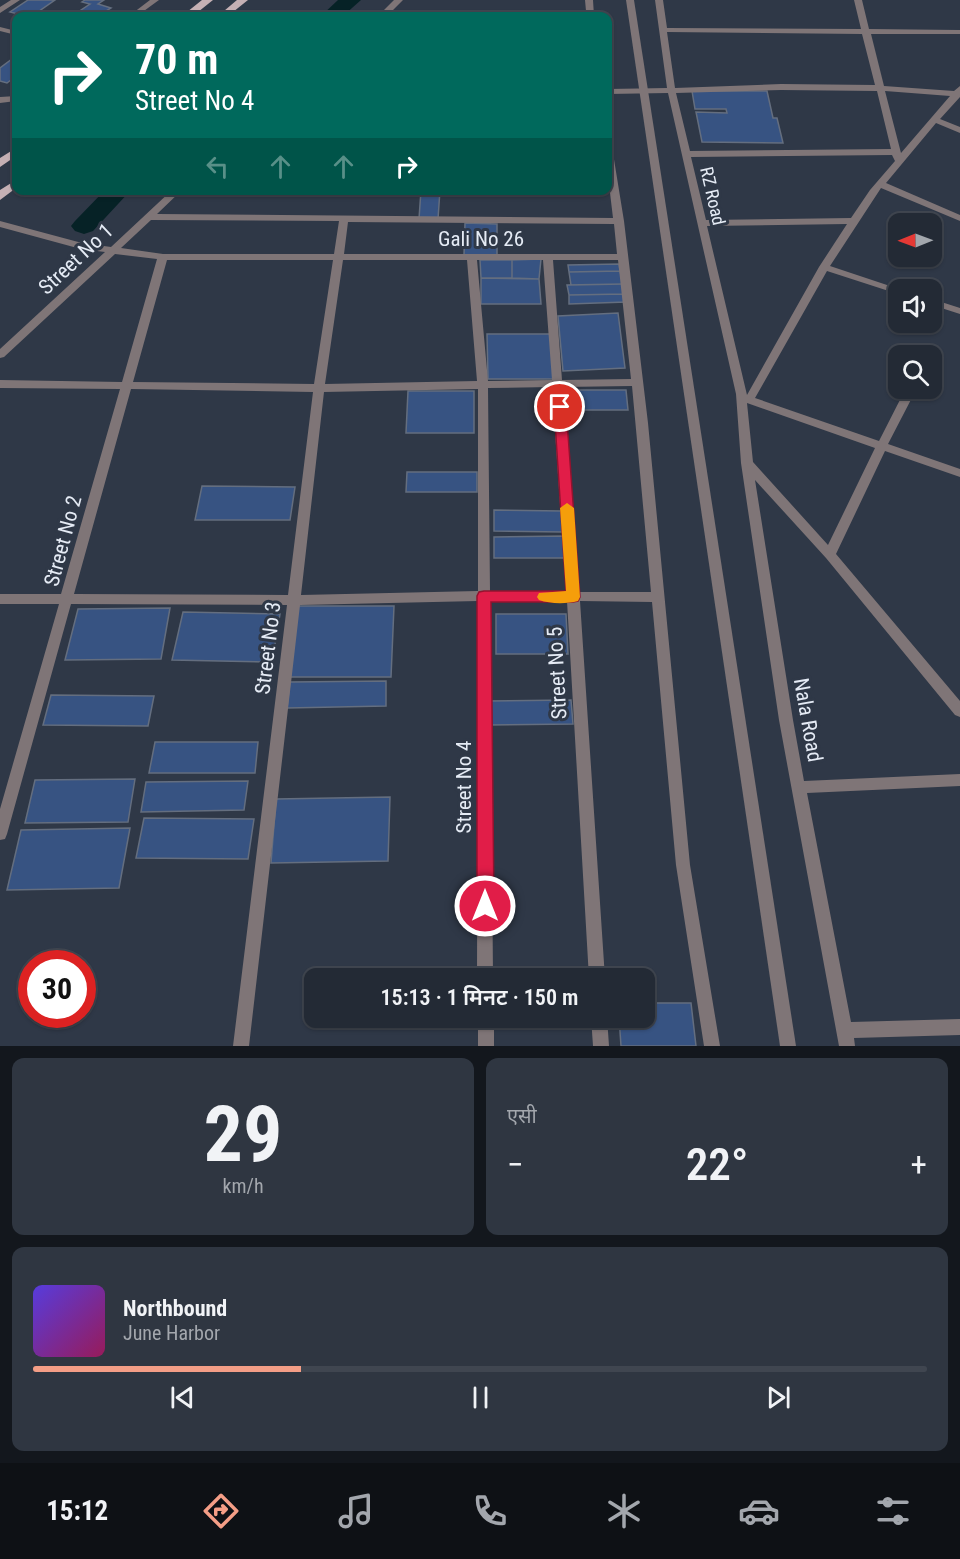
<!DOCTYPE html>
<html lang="hi">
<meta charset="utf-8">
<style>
:root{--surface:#232a35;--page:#2f3641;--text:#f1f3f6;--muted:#a3a7ad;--line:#404650;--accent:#f49e86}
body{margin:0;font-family:"Roboto Condensed","Noto Sans Devanagari",sans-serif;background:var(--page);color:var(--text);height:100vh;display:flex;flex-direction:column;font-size:22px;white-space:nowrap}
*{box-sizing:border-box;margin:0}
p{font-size:20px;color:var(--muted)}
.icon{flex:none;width:33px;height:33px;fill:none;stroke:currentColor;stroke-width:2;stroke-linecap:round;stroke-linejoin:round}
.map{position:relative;height:1046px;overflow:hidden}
.drawer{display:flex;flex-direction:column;gap:12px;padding:12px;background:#13171d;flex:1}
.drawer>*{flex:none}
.guide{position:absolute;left:12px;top:12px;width:600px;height:183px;border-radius:12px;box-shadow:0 2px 4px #0004,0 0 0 2px var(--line);background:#00695c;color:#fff;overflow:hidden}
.needle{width:39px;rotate:269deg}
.tools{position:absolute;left:888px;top:213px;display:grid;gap:12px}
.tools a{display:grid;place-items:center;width:54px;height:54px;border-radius:12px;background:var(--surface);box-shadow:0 2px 4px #0004,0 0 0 2px var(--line);font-size:30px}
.speed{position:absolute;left:18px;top:950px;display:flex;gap:12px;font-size:30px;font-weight:700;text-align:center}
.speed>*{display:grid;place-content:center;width:78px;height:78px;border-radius:50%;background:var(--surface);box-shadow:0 2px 4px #0004,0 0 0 2px var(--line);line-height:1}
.speed .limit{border:9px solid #d22;background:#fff;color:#111}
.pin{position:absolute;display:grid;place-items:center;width:51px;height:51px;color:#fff;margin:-26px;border:3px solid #fff;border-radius:50%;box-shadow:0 2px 6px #0007}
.me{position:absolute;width:66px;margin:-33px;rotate:0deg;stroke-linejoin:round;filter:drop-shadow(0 0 4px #0008)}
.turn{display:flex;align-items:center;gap:21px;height:126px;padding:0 24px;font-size:27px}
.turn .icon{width:78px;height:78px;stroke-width:2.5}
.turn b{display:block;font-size:42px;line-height:51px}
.lanes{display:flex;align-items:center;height:57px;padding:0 24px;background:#0003;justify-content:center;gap:30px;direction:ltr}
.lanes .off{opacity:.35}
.big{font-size:45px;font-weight:600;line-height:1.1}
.drawer .card{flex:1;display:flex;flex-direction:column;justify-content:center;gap:9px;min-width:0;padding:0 21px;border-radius:12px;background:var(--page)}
.drawer .dial{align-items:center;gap:0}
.dial b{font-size:78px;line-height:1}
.song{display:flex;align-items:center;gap:18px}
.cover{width:72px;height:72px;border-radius:9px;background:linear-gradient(135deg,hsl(250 70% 55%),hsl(330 70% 35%))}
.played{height:6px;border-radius:3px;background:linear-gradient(90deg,var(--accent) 30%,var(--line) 30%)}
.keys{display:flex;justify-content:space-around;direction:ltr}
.heat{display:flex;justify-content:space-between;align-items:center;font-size:33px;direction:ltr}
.drawer .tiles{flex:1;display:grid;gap:12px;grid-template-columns:1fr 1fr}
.card:last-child{grid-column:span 2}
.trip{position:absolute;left:304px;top:968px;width:351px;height:60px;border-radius:12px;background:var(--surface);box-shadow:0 2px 4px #0004,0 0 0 2px var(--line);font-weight:600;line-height:60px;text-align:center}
.menu{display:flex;height:96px;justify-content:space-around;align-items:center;background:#0e1115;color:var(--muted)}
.menu .icon{width:42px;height:42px}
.menu .current{color:var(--accent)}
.menu b{font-size:27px;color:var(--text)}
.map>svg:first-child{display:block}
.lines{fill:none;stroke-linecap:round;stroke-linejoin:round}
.canal{fill:#062226;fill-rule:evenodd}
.building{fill:#375382;stroke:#646e7f;stroke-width:1.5}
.minor{fill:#7f7577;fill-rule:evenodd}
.tertiary{fill:#7f7577;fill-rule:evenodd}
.primary{fill:#c5b0b4;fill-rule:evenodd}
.route{fill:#e11d48;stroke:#92132f;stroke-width:1.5}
.slow{fill:#f59e0b}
.labels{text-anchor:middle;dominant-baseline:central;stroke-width:6;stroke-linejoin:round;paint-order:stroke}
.far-street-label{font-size:18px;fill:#e5ebf5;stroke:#2f3847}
.street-label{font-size:21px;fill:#e5ebf5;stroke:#2f3847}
</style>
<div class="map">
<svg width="960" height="1046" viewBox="0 0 960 1046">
<rect width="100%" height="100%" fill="#2f3847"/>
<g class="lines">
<!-- canal -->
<path class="canal" d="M338,0H361L343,16H321Z
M105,190H131L93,231L84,234L75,231L71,226L75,221Z"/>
</g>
<!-- building -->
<path class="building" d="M28,0H55L32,16H20L22,15L10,12Z
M85,0H104L98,4L111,8L98,16H72L90,4L82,2Z
M16,56V76L7,83L0,81V68Z
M692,91H767L773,118H777L783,143L702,142L696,112L727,113L726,109H695Z
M421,190H440L438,219H419Z
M465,223L497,224V255H464Z
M541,259L539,279L512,278V260Z
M480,260H512V278H481Z
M619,264L620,271L569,272L568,265Z
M620,271L623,284L571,285L569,272Z
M481,278L539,279L541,304H481Z
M623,284L624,294L569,295L567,285Z
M624,294L626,302L569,304V295Z
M618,313L625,368L563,371L558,316Z
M487,334H552L555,379H488Z
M564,390H626L628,410H565Z
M408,391H474V433H406Z
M407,472H477V492H406Z
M202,486L295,487L290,520H195Z
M494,510L562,511L563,532L494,531Z
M564,536L565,558H494V537Z
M297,606H394L391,677H289Z
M170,608L161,659L65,660L78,609Z
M183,612L280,614L272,662L172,660Z
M496,614H566L568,654H496Z
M386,681V706L287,708L290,682Z
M51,695L154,696L148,726L43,725Z
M571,700L573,724L488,725L487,701Z
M155,742H258L255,773H149Z
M135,779L128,822L25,823L35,780Z
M248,781L244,810L141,812L146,782Z
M390,797L388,861L271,863L276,799Z
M144,818L254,819L248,859L136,858Z
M130,828L119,888L7,890L21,830Z
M645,1003H691L696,1046H621L619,1017H645Z"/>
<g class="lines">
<!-- minor -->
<path class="minor" d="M11,0H20L0,13V7Z
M150,0H159L137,16H129Z
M394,0H403L391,12L586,11L585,0H593L594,16H378Z
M655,0H663L667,28L861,29L854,0H862L869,29L960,30V34H871L884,86L954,91L960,86V97L940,119L960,127V133L936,123L886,183L960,215V221L881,188L830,266L902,290H898V294L827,271L755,398L879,441L906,388H917L888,444L960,469V477L885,451L836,554L960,701V717L955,715L826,558L755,480L793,720L804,781L960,774V786L807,793L851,1022L960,1019V1035L854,1038L855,1046H839L779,720L741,463L736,394L668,93L608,94V89L667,88ZM667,32L862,34L875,85L781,84L675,88ZM781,90L877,91L891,149L690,151L676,93ZM885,91L950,96L901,153ZM892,155L895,161L870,190L851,218L706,220L691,157ZM847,224L819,267L747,395L707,226ZM747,403L875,448L828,545L753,462Z
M0,27L16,31V35L0,31Z
M0,97L16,96V101L0,103Z
M608,144L612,147L624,221L648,423L690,865L720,1046H704L676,865L652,602L580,601L605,978H589L567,601H490L493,978H477L478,601L300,605L249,1046H233L287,605L71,604L7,834L5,839L0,840V809L59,604H0V594H61L120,389L0,388V380L122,382L157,259L115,254L4,357L0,358V349L105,252L81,249L0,227V221L82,243L111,247L172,190H182L157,214L613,218L608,176ZM151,220L339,221L334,254H163L121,248ZM348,222L614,224L617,254H344ZM167,260H333L314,384L133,382ZM343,260H467L477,381L325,384ZM477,260H543L552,380L488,381ZM553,260H618L631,379L562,380ZM632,386L651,592H579L563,387ZM552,387L566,592L490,591L488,388ZM131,389L313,392L288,595L74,594ZM478,389V591L301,595L324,392Z
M932,299L960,308V314L932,305Z
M478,1017H494V1046H478Z
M591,1017H607L609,1046H593Z"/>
<!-- tertiary -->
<path class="tertiary" d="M626,0H634L796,1046H780Z"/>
<!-- primary -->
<path class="primary" d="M202,0H213L193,16H182Z
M237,0H248L228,16H218Z
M16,148V156L0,167V158Z
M16,180V188L0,200V190Z"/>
</g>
<!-- route -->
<path class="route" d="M560,403L566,407L580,597L578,601L573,602H491L494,906L491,912L485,914L479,912L477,906V596L479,592L484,591H566L554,407Z"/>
<!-- slow -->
<path class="slow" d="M567,503L574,508L580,597L578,601C567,604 550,604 539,600L537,597L539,593L566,591L560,508Z"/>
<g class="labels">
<!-- far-street labels -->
<g class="far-street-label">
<text transform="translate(713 196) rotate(77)">RZ Road</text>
</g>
<!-- street labels -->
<g class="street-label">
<text x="481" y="239">Gali No 26</text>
<text transform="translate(76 259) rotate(-43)">Street No 1</text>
<text transform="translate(63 541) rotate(-75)">Street No 2</text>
<text transform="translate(268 648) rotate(-83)">Street No 3</text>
<text transform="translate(557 673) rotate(-93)">Street No 5</text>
<text transform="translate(808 720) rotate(80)">Nala Road</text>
<text transform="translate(464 787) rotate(-90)">Street No 4</text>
</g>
</g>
</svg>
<div class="tools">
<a><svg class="needle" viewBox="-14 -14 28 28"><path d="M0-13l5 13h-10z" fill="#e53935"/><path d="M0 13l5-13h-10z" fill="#a3a7ad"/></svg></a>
<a><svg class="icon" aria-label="sound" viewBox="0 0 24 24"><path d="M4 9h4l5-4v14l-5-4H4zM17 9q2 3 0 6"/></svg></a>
<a><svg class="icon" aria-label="search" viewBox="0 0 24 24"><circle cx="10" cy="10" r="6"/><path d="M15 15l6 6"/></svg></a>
</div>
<div class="speed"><div class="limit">30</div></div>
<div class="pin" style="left:560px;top:407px;background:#d93025"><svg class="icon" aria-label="arrive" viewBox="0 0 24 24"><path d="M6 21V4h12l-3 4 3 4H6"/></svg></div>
<svg class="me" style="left:485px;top:906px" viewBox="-20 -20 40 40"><circle r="17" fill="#e11d48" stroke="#fff" stroke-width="3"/><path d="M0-11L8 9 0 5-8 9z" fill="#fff"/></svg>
<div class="trip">15:13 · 1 मिनट · 150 m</div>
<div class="guide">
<div class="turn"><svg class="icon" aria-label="right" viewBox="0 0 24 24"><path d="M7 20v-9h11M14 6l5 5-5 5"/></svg><div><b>70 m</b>Street No 4</div></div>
<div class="lanes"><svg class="icon off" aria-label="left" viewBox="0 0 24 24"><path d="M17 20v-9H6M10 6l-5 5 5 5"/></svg><svg class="icon off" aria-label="ahead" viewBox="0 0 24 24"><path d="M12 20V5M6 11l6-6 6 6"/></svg><svg class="icon off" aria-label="ahead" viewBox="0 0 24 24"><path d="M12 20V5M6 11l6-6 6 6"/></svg><svg class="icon" aria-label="right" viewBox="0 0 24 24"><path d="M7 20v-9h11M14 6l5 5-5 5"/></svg></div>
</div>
</div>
<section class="drawer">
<div class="tiles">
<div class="card dial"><b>29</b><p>km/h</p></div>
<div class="card"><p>एसी</p>
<div class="heat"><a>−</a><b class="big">22°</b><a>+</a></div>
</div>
<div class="card">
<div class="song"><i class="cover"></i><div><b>Northbound</b><p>June Harbor</p></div></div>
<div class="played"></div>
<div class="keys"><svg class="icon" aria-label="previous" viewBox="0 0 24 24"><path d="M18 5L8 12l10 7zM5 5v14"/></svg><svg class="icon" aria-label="pause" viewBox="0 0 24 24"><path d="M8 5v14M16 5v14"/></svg><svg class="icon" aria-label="next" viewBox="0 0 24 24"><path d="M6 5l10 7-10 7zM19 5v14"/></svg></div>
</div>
</div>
</section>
<nav class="menu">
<b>15:12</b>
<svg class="icon current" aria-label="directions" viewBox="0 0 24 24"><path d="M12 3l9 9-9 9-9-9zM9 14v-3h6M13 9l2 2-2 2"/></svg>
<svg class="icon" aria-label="music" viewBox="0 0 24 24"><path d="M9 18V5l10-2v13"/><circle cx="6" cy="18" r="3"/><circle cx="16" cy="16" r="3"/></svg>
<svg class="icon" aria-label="phone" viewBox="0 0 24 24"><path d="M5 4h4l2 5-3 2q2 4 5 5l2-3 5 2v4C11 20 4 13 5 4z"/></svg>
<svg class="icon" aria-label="climate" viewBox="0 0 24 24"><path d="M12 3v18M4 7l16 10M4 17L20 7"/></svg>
<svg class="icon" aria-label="car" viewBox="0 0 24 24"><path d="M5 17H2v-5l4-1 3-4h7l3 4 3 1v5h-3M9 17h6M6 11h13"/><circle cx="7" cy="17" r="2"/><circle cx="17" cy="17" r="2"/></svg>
<svg class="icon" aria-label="filters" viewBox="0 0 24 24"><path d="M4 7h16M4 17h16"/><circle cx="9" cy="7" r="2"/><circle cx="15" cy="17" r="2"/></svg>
</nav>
